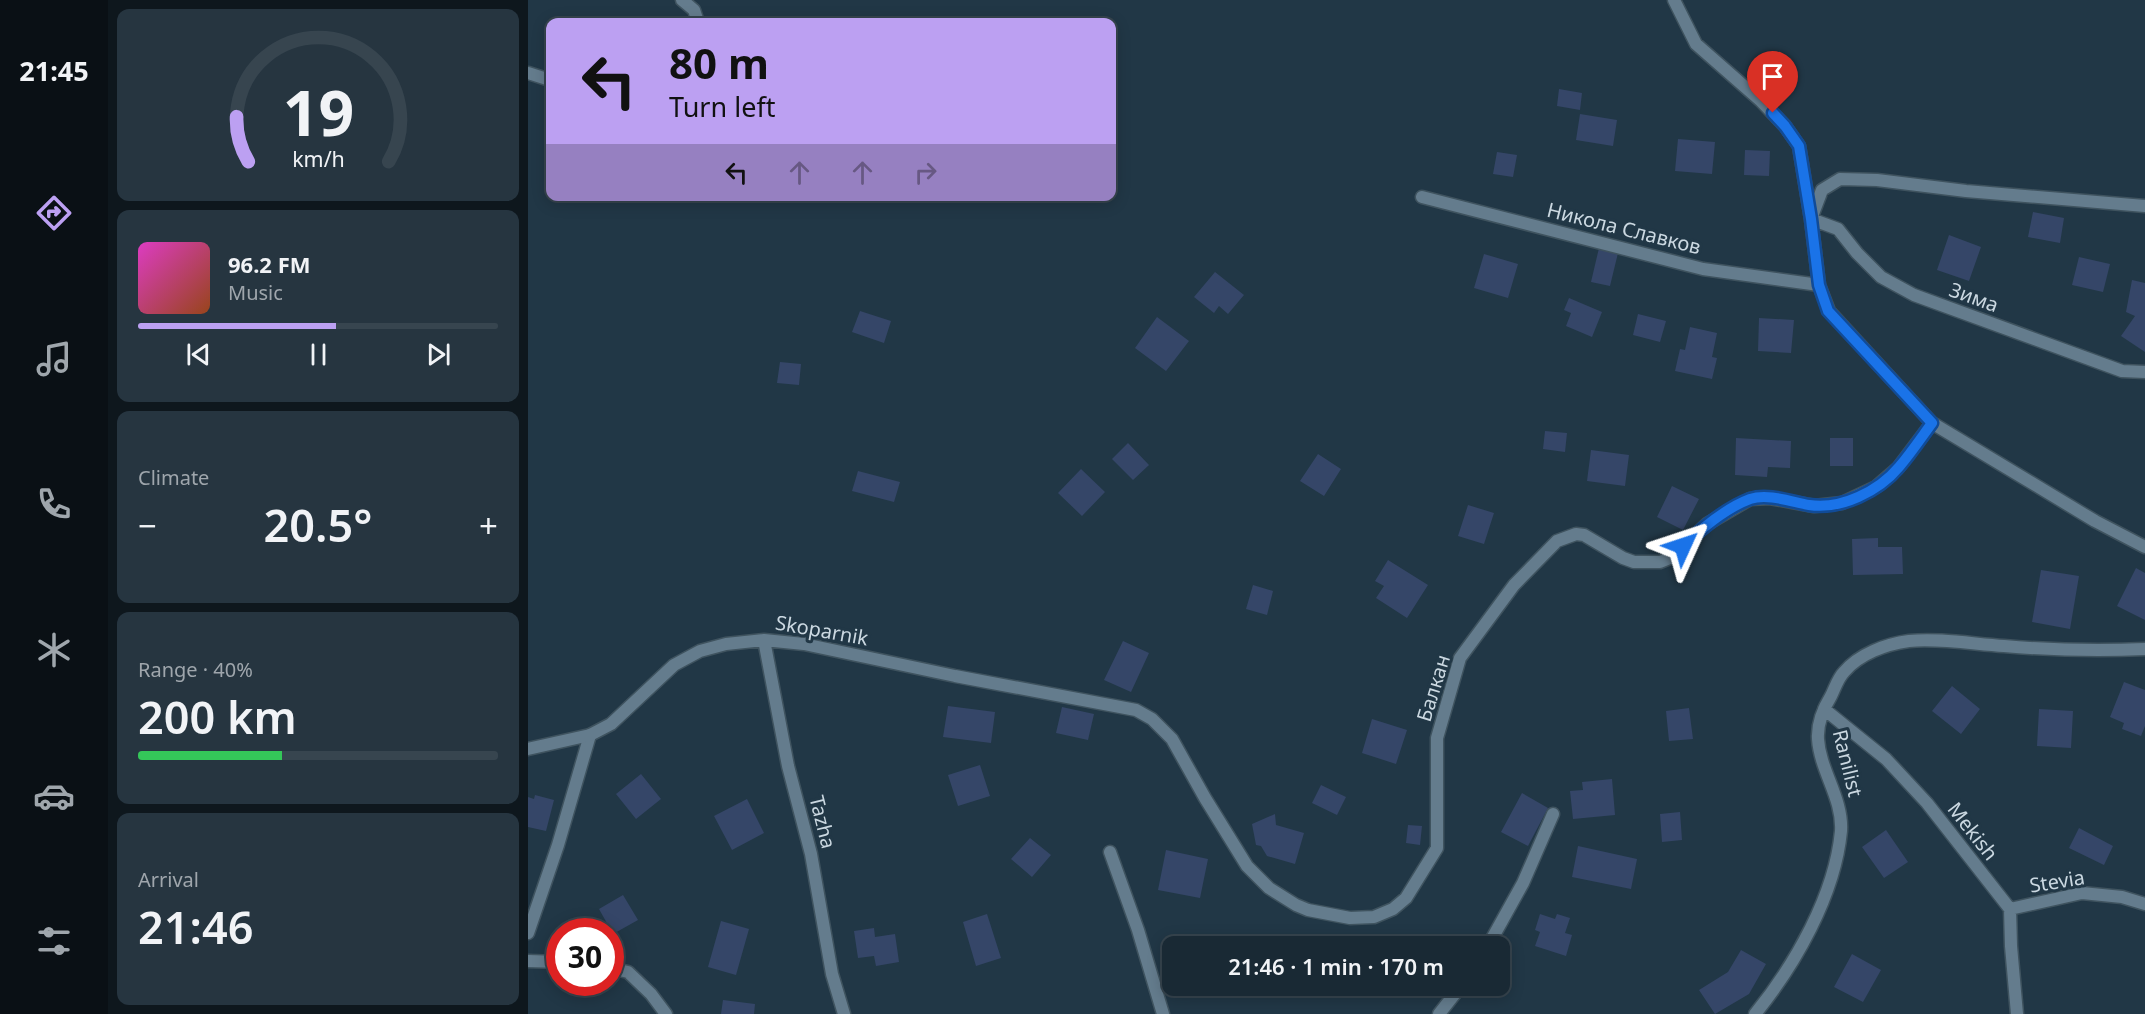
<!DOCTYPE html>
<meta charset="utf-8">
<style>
:root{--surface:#192934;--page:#263540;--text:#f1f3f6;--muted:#9fa6ac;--line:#37454f;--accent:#bca0f2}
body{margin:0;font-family:"Noto Sans",sans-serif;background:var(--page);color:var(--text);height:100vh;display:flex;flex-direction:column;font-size:22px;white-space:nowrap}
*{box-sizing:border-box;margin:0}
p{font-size:20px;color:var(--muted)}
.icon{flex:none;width:33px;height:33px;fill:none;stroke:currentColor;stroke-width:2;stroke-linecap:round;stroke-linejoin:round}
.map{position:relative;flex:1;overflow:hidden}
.drawer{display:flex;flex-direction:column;gap:9px;padding:9px;background:#0e171d;width:420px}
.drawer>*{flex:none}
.top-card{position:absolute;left:18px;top:18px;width:570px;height:183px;border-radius:12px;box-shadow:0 3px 15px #0003,0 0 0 2px var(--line);background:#bca0f2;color:#111;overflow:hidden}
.speed{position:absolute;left:18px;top:918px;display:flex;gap:12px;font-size:30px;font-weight:700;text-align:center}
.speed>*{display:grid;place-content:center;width:78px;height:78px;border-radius:50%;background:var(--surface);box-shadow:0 3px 15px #0003,0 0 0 2px var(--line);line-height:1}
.speed .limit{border:9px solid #d22;background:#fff;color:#111}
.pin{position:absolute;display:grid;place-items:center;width:51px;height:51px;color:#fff;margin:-62px -26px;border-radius:50% 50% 50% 0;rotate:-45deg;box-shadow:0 0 6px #0007}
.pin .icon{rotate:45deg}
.me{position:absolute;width:66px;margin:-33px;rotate:48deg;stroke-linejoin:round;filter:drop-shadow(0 0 4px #0008)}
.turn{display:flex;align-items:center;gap:21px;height:126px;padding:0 24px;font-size:27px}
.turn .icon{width:78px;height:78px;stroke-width:2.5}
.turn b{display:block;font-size:42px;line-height:51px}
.lanes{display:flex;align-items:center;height:57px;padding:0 24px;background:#0003;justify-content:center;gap:30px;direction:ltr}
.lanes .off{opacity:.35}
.big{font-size:45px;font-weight:600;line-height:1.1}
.drawer .card{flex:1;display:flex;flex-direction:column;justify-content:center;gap:9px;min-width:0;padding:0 21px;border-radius:12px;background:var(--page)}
.drawer .dial{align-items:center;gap:0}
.dial svg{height:156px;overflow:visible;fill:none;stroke:var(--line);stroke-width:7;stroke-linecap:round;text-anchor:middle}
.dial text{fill:var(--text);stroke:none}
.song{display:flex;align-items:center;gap:18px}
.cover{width:72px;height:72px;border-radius:9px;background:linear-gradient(135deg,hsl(310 70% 55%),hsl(20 70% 35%))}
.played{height:6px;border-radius:3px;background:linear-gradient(90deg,var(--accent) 55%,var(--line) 55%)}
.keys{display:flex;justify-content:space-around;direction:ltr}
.heat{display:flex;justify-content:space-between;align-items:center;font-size:33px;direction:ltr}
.charge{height:9px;border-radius:4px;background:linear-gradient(90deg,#34c759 40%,var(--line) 0)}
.trip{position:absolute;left:634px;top:936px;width:348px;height:60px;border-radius:12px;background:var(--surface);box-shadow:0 3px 15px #0003,0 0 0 2px var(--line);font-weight:600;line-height:60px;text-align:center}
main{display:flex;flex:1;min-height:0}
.menu{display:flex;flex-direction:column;width:108px;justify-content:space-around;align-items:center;background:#0a1015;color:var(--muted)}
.menu .icon{width:42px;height:42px}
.menu .active{color:var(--accent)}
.menu b{font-size:27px;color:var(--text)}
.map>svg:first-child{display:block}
.building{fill:#354668}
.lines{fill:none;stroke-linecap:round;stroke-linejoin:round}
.service-casing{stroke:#3f535f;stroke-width:15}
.minor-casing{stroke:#3f535f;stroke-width:15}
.service{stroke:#647c8d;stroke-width:12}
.minor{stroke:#647c8d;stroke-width:12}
.route-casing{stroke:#114b97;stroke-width:15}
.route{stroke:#1a73e8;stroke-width:10}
.labels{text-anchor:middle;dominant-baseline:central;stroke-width:6;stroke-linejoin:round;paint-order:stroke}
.street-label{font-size:20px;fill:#cbd8e1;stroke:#213746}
</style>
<main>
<nav class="menu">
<b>21:45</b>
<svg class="icon active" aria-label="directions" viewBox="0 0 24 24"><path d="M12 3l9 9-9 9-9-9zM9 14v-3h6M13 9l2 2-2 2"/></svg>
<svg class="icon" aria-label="music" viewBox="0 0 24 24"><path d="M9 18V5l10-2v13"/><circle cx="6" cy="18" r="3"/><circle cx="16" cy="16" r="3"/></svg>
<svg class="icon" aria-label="phone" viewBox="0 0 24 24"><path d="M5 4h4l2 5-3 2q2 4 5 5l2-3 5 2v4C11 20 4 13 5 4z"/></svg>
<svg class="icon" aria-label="climate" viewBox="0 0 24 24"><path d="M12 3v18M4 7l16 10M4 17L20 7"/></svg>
<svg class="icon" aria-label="car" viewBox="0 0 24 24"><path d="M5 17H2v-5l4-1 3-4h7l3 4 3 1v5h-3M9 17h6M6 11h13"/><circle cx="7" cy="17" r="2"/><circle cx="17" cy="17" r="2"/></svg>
<svg class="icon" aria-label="filters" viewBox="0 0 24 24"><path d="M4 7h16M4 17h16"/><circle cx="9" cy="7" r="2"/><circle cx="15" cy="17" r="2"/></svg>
</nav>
<section class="drawer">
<div class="card dial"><svg viewBox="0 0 100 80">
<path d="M14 69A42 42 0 1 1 86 69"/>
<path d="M14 69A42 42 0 0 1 8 46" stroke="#bca0f2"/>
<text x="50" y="56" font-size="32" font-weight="700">19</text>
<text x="50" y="72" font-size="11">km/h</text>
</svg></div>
<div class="card">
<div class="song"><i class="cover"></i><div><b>96.2 FM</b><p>Music</p></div></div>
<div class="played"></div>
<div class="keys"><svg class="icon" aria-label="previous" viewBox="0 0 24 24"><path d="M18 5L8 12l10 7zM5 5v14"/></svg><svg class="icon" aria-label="pause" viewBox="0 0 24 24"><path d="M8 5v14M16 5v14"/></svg><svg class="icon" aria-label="next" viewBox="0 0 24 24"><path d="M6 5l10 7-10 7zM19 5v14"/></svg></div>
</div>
<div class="card"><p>Climate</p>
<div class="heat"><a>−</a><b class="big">20.5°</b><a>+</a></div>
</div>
<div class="card"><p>Range · 40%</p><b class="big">200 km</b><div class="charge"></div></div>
<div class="card"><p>Arrival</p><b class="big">21:46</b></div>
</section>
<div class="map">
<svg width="1617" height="1014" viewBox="0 0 1617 1014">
<rect width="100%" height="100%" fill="#213746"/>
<!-- building -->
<path class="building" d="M1031,89L1054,93L1052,110L1029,106Z
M1052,114L1089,120L1085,146L1048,140Z
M1150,139L1187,142L1184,174L1147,171Z
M1217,150L1242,151L1241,176L1216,175Z
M969,152L989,155L985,177L965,174Z
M1505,212L1536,218L1532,243L1500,237Z
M1421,235L1453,247L1441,281L1409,270Z
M1071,248L1090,253L1082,286L1063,282Z
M956,254L990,264L980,298L946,288Z
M1551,257L1582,264L1575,292L1544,285Z
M687,272L716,295L700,314L691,306L686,313L666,297Z
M1604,280L1617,283V352L1593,336L1607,316L1598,312Z
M1041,298L1074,312L1064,337L1038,326L1043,313L1036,310Z
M332,311L363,321L356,343L324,332Z
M1110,314L1138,321L1132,342L1105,335Z
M629,317L661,341L638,371L607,348Z
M1231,318L1266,320L1263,353L1230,351Z
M1162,327L1189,333L1184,357L1189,358L1184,379L1147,371L1152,349L1157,350Z
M252,362L273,364L271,385L249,383Z
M1017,431L1039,433L1037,452L1015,449Z
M1208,438L1263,441L1262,468L1240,467L1239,477L1207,475Z
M1302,438H1325V466H1302Z
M600,443L621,465L605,480L584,459Z
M1063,450L1101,455L1097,486L1059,481Z
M790,454L813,469L796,496L772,481Z
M553,469L577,492L554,516L530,493Z
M330,471L372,482L366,502L324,491Z
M1144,486L1171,499L1155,530L1129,517Z
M940,505L966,513L956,544L930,536Z
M1350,538V547H1374L1375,574L1325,575L1324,539Z
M860,560L900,585L879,618L848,598L856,586L847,581Z
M1608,568L1617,573V620L1589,606Z
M1513,570L1551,576L1542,629L1504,622Z
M725,585L745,591L739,615L718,609Z
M595,641L621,653L603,692L576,680Z
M1596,682L1617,690V726L1613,736L1594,729L1596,723L1582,717Z
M1424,686L1452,709L1433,734L1404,711Z
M420,706L467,712L463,743L415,737Z
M534,707L566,714L560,740L528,733Z
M1161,708L1165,739L1141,741L1138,711Z
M1511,709L1545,711L1543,748L1509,746Z
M844,719L879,730L868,764L834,753Z
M452,765L462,796L430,806L420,775Z
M113,774L133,799L108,819L88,794Z
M1084,779L1087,815L1045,819L1042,791L1055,790L1054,782Z
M793,785L818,797L809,815L784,803Z
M994,793L1020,808L1000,846L973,832Z
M7,795L26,800L18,831L0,827V797L6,799Z
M219,799L236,833L204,850L186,816Z
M1152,812L1154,840L1134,842L1132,814Z
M747,814L748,825L776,833L767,864L739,856L733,846L728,845L724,824Z
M880,825L894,826L892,845L878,843Z
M1551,828L1585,846L1576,865L1541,848Z
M1358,830L1380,862L1356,878L1334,847Z
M502,838L523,855L504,877L483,859Z
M1050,846L1109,859L1103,889L1044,877Z
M638,850L680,859L672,898L630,890Z
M95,895L110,920L85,934L71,909Z
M459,914L473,958L448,966L435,922Z
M1012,914L1027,919L1029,914L1042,918L1037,933L1044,935L1038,956L1007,946L1012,932L1007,930Z
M193,921L221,929L208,975L180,967Z
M346,928L347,937L367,934L371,962L348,966L346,956L330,958L326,931Z
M1213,950L1238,964L1221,994L1187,1014L1171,990L1200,972Z
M1324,954L1353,970L1335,1002L1306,987Z
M195,1000L227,1004L226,1014H193Z"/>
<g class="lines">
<!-- service casing -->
<g class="service-casing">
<path id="service" d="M154,0L166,10L170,22
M0,73L22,80
M0,933L30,845L62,735"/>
</g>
<!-- minor casing -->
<g class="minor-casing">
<path id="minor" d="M1146,0L1168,44L1233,101L1257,126L1271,146L1283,219L1291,285L1301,311L1404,423L1567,521L1617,547
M894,197L1175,269L1291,285
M1617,206L1438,191L1349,180L1312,179L1294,190L1283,219L1310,229L1329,253L1353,277L1386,295L1594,371L1617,372
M236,640L260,766L283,854L304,974L316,1014
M1296,709L1358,759L1399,803L1482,909L1483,946L1489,1014
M0,749L62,735L83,724L146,665L172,651L198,644L236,640L276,644L427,676L608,710L624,719L644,739L677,798L719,866L741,888L768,905L780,910L822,918L846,917L865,909L878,898L909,848V738L932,658L986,585L1029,541L1048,534L1056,535L1095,558L1106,562H1132L1142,558L1179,524L1222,499L1242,498L1286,506L1314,503L1348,487L1370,468L1404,423
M582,852L610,930L635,1014
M1482,909L1554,893L1594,897L1617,904
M960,946L995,883L1025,814
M0,961L32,962
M82,968L100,972L123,994L138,1014
M911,1014L933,986
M1227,1014C1267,965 1307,895 1313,831C1315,798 1292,771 1290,739C1289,723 1295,709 1303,696C1307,688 1310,678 1316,672C1331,654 1358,644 1381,641C1411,638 1445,644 1476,646C1523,650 1570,651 1617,649"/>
</g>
<!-- service -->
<use href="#service" class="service"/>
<!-- minor -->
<use href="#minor" class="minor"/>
</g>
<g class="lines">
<!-- route casing -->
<g class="route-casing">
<path id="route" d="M1155,546C1173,529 1198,508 1222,499C1240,493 1264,502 1281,505C1313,510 1351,491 1371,467C1383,453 1393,438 1404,423L1300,311L1291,285L1283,219L1271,146L1257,126L1245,113"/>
</g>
<!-- route -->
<use href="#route" class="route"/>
</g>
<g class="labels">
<!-- street labels -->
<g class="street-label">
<text transform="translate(1096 228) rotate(14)">Никола Славков</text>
<text transform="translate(1446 297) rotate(20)">Зима</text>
<text transform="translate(294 630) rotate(10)">Skoparnik</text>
<text transform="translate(905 688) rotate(-73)">Балкан</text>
<text transform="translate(1320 763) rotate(76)">Ranilist</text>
<text transform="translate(295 822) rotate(76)">Tazha</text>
<text transform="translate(1445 831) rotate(52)">Mekish</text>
<text transform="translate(1529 881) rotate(-9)">Stevia</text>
</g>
</g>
</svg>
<div class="speed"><div class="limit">30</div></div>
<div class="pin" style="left:1245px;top:113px;background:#d93025"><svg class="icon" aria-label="arrive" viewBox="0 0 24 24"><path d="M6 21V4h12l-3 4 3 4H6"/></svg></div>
<svg class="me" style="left:1155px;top:546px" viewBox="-20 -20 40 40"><path d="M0-17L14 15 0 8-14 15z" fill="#1a73e8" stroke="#fff" stroke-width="4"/></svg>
<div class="trip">21:46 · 1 min · 170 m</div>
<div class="top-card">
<div class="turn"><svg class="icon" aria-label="left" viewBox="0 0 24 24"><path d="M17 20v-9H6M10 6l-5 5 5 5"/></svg><div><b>80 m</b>Turn left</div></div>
<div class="lanes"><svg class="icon" aria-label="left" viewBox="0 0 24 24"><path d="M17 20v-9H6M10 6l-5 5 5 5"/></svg><svg class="icon off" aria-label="ahead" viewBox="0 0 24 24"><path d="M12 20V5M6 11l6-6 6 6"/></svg><svg class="icon off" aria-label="ahead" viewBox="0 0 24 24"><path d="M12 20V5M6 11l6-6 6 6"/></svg><svg class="icon off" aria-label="right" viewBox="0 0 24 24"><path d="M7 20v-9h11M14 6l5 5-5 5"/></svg></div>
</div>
</div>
</main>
